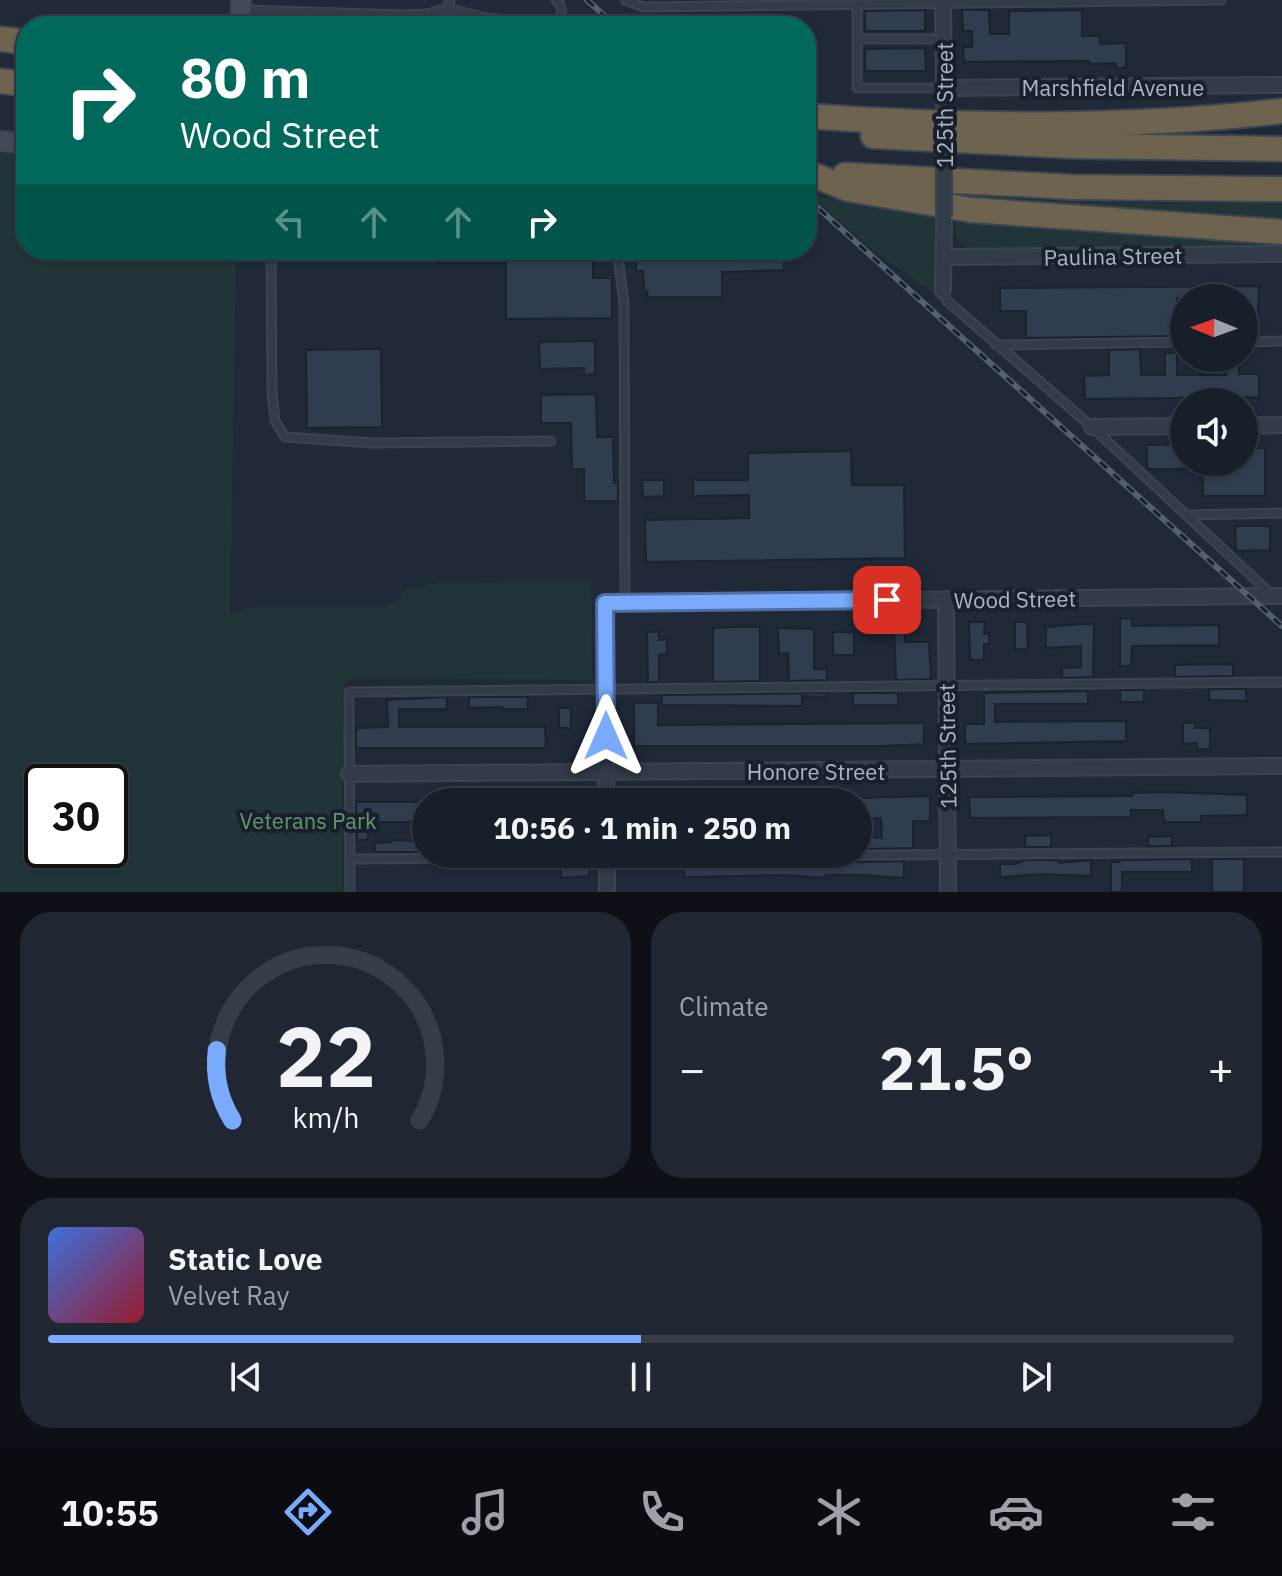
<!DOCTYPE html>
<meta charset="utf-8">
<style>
:root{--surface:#171f2a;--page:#202732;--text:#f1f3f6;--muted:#9ea2a8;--line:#363d47;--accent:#79aafd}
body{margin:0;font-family:"IBM Plex Sans",sans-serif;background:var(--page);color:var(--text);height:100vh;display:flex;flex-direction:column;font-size:30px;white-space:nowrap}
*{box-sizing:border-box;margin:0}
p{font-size:26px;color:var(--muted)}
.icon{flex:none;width:44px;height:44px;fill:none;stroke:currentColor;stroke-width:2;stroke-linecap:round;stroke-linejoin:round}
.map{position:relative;height:892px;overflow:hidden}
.panel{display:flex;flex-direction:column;gap:20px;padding:20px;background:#0d1117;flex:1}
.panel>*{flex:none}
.banner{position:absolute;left:16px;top:16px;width:800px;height:244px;border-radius:32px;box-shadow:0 2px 6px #0004,0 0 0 2px var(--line);background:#00695c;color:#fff;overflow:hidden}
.needle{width:52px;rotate:271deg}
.buttons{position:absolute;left:1170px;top:284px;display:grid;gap:16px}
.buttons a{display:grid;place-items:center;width:88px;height:88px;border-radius:50%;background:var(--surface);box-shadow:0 2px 6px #0004,0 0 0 2px var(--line);font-size:40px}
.speed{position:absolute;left:24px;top:764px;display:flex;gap:16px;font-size:40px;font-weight:700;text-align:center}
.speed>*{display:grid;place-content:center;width:104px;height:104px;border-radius:50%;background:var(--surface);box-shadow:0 2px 6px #0004,0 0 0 2px var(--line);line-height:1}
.speed .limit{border:4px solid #111;border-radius:12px;background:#fff;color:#111}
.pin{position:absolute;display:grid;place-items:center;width:68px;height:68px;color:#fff;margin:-34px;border-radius:16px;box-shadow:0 4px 12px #0006}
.me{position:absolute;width:88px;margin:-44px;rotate:0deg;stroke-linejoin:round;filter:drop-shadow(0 0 6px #0008)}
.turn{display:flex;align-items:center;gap:28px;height:168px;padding:0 32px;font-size:36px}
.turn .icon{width:104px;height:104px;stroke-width:2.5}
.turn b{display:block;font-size:56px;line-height:68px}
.lanes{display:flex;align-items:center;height:76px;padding:0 32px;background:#0003;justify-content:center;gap:40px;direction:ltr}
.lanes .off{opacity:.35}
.big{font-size:60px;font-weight:800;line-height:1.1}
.panel .tile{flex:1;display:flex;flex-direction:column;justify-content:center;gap:12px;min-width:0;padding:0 28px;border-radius:32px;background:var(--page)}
.panel .dial{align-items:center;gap:0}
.dial svg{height:208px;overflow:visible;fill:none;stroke:var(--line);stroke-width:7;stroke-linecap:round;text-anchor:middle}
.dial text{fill:var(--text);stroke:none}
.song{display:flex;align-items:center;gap:24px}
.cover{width:96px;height:96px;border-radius:12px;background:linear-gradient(135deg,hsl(220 70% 55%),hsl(350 70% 35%))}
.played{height:8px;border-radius:4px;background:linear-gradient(90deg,var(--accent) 50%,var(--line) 50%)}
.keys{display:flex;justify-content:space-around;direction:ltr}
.heat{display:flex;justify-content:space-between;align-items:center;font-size:44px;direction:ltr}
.panel .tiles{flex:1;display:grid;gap:20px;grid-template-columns:1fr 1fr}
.tile:last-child{grid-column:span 2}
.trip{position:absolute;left:412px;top:788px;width:460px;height:80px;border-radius:40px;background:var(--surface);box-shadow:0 2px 6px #0004,0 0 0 2px var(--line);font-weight:800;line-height:80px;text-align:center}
.menu{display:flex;height:128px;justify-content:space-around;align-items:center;background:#090c11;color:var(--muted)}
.menu .icon{width:56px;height:56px}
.menu .active{color:var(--accent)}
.menu b{font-size:36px;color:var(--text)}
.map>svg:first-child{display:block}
.green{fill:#213539;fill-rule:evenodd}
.building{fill:#303d4f;stroke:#1a222e;stroke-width:2}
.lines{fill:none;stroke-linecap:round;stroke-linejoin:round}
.service-casing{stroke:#3c4451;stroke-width:11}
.minor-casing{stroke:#3c4451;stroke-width:18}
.secondary-casing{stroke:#3c4451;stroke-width:22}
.motorway-casing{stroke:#3d4552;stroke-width:28}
.service{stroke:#323b48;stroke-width:7}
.minor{stroke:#323b48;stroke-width:14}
.secondary{stroke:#404a5b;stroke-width:18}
.motorway{stroke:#6e634f;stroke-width:24}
.rail-casing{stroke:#545f6f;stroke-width:6}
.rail{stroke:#18202c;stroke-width:3;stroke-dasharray:9;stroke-linecap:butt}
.minor-bridge-casing{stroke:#3c4451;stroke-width:18;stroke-linecap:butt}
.minor-bridge{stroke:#323b48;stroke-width:14}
.route-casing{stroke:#4f6ea4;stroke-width:20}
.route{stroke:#79aafd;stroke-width:14}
.labels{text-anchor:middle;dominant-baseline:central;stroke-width:8;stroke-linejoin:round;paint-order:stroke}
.street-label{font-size:22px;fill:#acb5c5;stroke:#18202c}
.park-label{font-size:22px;fill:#639670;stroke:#18202c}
</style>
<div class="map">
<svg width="1282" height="892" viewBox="0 0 1282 892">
<rect width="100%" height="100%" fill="#1f2938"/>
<!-- green -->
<path class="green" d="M0,152L26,155V250H236L230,614L255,607H387L397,601L406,589L438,583L591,582L592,680L355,678L345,682C343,691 341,699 342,708C342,727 353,754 342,772L343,892H0ZM42,782H110V850H42Z
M808,194L934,212V293L880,256Z
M954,197L1121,203H1282V227Z
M954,214L1282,240V247L967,248L956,237Z"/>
<!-- building -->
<path class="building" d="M925,10V31H865V11Z
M962,10H989L990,34H1009V11L1082,10V36H1099L1100,44L1126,43V68H1116V63L1089,64V61L964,62L963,47H972V31H963Z
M925,48L926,71H865V49Z
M439,250H593V278H612V318L506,319V263H439Z
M636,250H783L784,270L722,272V297H646L648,292L644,289L643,271H636Z
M1259,286L1257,335H1246V298H1177L1179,336L1026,338V311H1000V288Z
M595,341V374L584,375V368L540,369L539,342Z
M381,349L382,427L307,428L306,350Z
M1140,349L1141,375H1165V353H1177V375H1226L1227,358H1239V374H1259V397L1085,399L1084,376L1109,375V350Z
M596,394L597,437H613L614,483H618V501H584V469H572L571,423H541V395Z
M1184,444V469H1147V445Z
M1244,448H1265V496H1203V462H1244Z
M851,451L852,485H904L905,558L646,562L645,520L749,518V495L693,496V480H748V453Z
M642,480H664V496L643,497Z
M1235,526H1270V550L1236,551Z
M1120,618L1132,619V626L1219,625V645L1132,646L1131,666H1120Z
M969,622H985L984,634H989V644H984V660H970Z
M1015,622H1027L1028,649H1015Z
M1081,624H1094L1093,677L1062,678V668L1081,667V646L1046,648V627Z
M894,626H905V642H929L931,679L896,680Z
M731,627H760V681L713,682V628Z
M778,628L814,629V669H827V680L789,681L788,653L779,654Z
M647,632H659V640H667V654L659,655V682H648Z
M833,632H854V655H833Z
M1219,664L1233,665V676L1175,677V665Z
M1209,689H1246V701L1209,700Z
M1120,690H1144V702H1120Z
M1088,691V704H995V722L1126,721V741L965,744V724H984V693Z
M827,693V697L802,696V706L662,705V695Z
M853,693H898V705H853Z
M447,697V709H399V727H545L546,748H356V728L388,727L387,700Z
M469,697H528V709H502V707L469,708Z
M634,703H658V725L924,723V744L885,746H634Z
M559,708H571V728H559Z
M1183,723H1195V728H1210V749H1197V743L1183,744Z
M1163,792L1247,795V815L1201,816V822H1164L1163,810H1131V817L970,818L969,797L1132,796V793Z
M930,796V821H913V848L858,849V837L882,838L881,818L858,819V798Z
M356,802H426V822H368V840H357Z
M1051,835V847H1025V836Z
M1172,836V846H1148V837Z
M391,840L426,841V852H375L374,843L391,842Z
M1192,859V872H1122V892H1111V862H1120V860Z
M1212,859H1244V892H1212Z
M1025,860H1052L1059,861V863L1091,860V876L1043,874L1000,877V864H1016Z
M904,861V878L861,875H826V878L784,875L684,877V865L778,863L830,865V863Z
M589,864V876L561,878V866Z"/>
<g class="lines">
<!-- service casing -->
<g class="service-casing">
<path id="service" d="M625,0L643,7L1221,0
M857,4V88H943
M447,8L486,18L564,24L560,4L556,0
M244,10L404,15L427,14L447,8L450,0
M857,39H943
M271,250L272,393L275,421L285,437L372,443L551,441
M409,250L413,251
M617,250L624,302L625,602
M943,291L946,300L1092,427L1272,595
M1244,342L1282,341
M996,345L1184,342
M1187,515L1282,513
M350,859L1282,852
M350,892L349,692L1282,682"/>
</g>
<!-- minor casing -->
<g class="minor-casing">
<path id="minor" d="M943,0L944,112
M943,88L1282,85
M945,257L1282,254
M943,291L944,217
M1244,426L1282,425
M1092,427L1184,426
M946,599L948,892
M349,774L1282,766
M606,802L605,603L1282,596
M607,854V892"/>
</g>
<!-- secondary casing -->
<g class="secondary-casing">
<path id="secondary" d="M241,0V26
M0,141L26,144"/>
</g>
<!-- motorway casing -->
<g class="motorway-casing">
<path id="motorway" d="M0,39L26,42
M0,81L26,84
M806,116C965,127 1123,129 1282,111
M873,136L1072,146L1282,149
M806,172L848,189L971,210L1282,232
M845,175L1071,187L1282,189"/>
</g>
<!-- service -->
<use href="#service" class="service"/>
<!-- minor -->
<use href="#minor" class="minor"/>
<!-- secondary -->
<use href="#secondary" class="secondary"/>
<!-- motorway -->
<use href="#motorway" class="motorway"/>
<!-- rail casing -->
<g class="rail-casing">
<path id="rail" d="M587,0L616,26
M806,197L1282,626"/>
</g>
<!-- rail -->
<use href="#rail" class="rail"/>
<!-- minor-bridge casing -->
<g class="minor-bridge-casing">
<path id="minor-bridge" d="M944,112V217"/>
</g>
<!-- minor-bridge -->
<use href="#minor-bridge" class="minor-bridge"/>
</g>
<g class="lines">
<!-- route casing -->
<g class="route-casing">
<path id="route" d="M606,736L605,603L887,600"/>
</g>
<!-- route -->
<use href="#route" class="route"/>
</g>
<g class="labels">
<!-- street labels -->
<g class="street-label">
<text x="1113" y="87">Marshfield Avenue</text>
<text transform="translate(944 105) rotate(-90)">125th Street</text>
<text transform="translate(1113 256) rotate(-1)">Paulina Street</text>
<text transform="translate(1015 599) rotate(-1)">Wood Street</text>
<text transform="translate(947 746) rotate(-91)">125th Street</text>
<text x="816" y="771">Honore Street</text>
</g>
<!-- park labels -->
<g class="park-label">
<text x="308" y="820">Veterans Park</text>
</g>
</g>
</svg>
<div class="buttons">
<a><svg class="needle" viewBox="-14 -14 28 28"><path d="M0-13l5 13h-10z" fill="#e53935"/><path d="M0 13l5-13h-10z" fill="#9ea2a8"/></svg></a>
<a><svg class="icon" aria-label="sound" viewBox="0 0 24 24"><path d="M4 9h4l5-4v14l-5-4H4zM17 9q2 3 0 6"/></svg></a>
</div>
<div class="speed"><div class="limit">30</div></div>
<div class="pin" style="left:887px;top:600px;background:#d93025"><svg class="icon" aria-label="arrive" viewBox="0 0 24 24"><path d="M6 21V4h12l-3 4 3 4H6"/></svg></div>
<svg class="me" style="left:606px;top:736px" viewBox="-20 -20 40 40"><path d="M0-17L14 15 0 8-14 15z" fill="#79aafd" stroke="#fff" stroke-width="4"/></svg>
<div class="trip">10:56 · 1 min · 250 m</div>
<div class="banner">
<div class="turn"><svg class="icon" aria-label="right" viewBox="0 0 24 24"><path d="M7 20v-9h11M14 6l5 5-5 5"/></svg><div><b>80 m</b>Wood Street</div></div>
<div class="lanes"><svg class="icon off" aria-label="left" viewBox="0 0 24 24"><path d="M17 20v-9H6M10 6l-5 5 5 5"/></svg><svg class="icon off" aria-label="ahead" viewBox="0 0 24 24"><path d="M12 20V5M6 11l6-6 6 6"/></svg><svg class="icon off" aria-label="ahead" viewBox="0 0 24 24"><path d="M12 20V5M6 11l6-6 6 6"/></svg><svg class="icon" aria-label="right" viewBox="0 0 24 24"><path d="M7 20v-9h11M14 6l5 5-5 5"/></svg></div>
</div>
</div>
<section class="panel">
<div class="tiles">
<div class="tile dial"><svg viewBox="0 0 100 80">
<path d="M14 69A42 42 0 1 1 86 69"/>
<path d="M14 69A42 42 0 0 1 8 42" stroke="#79aafd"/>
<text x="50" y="56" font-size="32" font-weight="700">22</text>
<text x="50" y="72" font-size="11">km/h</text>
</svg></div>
<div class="tile"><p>Climate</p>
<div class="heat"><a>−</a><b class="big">21.5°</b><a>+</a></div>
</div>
<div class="tile">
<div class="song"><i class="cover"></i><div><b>Static Love</b><p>Velvet Ray</p></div></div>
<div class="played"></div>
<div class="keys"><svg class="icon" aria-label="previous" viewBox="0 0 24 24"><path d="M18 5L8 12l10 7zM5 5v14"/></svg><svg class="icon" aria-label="pause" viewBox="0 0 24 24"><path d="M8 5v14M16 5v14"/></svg><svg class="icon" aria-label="next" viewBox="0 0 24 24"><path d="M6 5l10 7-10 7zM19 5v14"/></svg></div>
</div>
</div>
</section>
<nav class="menu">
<b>10:55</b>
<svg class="icon active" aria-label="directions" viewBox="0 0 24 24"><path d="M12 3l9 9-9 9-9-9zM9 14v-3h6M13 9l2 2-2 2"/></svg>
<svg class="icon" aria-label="music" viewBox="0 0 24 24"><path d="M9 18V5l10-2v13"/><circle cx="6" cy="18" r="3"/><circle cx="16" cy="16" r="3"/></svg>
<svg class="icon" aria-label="phone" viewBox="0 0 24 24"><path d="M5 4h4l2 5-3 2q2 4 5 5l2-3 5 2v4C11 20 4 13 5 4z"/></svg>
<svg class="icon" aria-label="climate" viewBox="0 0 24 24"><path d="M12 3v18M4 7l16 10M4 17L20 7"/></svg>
<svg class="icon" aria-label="car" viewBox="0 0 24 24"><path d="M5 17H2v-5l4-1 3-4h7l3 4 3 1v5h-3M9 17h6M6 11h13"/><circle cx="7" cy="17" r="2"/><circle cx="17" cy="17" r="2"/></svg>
<svg class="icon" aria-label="filters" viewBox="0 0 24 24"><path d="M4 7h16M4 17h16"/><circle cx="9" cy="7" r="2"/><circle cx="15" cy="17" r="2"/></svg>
</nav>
